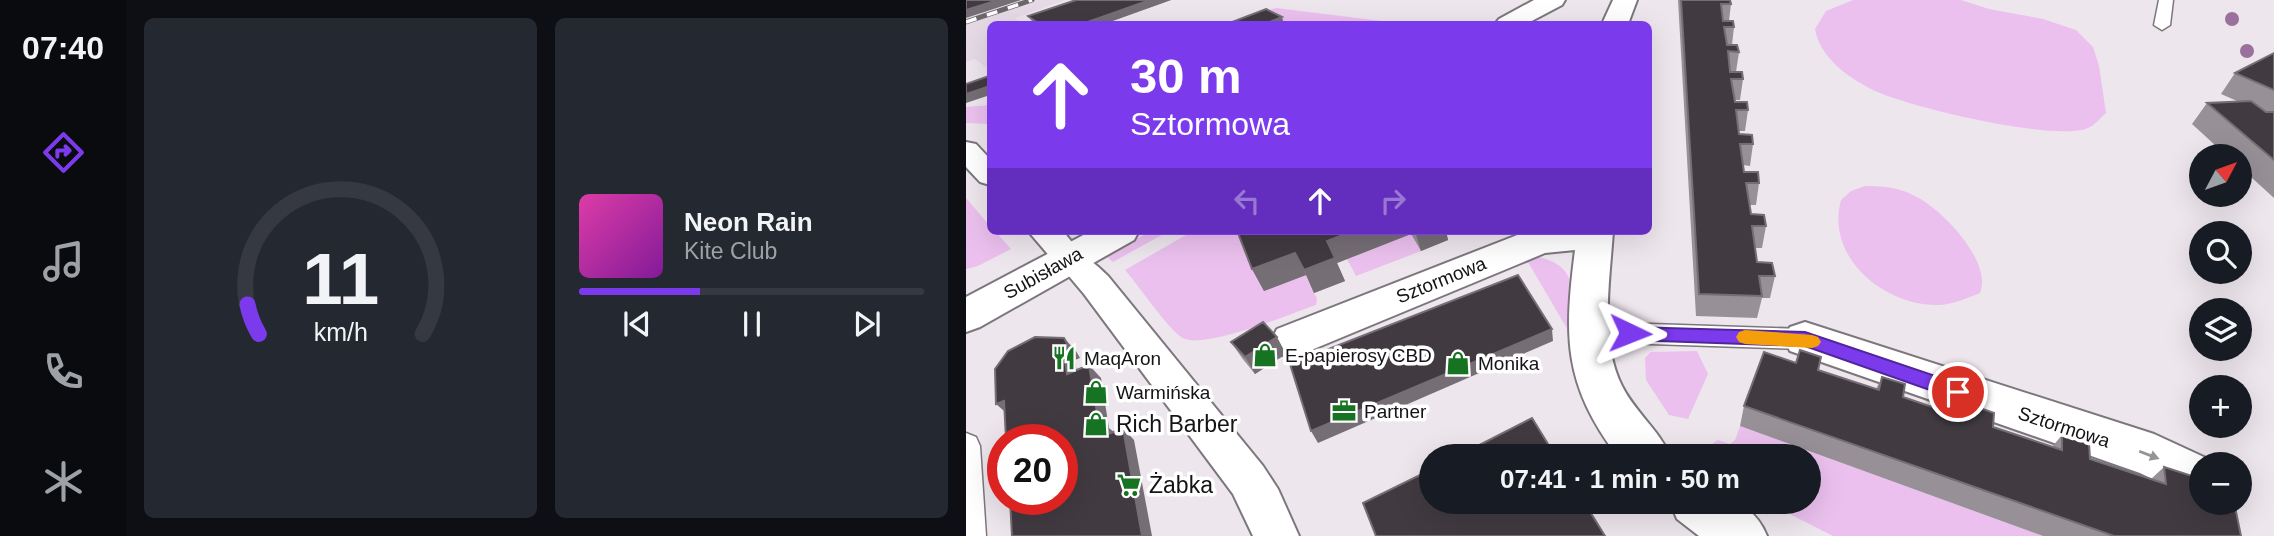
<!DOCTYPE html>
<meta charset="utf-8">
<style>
:root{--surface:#171b24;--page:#242831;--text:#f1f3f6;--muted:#9ea1a6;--line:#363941;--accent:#7c3aed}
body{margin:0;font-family:Helvetica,sans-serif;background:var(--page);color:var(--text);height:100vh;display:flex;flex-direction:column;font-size:26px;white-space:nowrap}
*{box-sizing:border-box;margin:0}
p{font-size:23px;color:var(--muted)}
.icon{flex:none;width:38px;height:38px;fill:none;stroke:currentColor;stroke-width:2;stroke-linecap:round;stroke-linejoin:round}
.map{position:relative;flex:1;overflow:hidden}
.panel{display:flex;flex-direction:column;gap:18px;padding:18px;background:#0d0f14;width:840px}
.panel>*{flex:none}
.banner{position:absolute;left:21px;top:21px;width:665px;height:214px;border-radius:10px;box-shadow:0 7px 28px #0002;background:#7c3aed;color:#fff;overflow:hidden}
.needle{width:46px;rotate:49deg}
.fabs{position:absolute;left:1223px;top:144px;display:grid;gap:14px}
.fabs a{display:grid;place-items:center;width:63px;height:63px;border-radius:50%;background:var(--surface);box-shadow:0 7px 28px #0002;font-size:35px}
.speed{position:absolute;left:21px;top:424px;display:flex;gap:14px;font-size:35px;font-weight:700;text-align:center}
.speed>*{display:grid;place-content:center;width:91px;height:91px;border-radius:50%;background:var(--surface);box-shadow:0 7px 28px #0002;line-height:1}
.speed .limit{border:10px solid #d22;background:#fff;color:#111}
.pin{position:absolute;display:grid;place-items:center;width:60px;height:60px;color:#fff;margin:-30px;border:4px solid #fff;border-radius:50%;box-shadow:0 2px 7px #0007}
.me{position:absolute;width:77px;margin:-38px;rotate:92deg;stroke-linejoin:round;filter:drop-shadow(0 0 5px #0008)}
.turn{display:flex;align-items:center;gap:24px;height:147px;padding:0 28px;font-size:32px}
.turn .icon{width:91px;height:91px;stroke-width:2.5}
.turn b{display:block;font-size:49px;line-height:60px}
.lanes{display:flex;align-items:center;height:66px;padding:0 28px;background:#0003;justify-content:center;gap:35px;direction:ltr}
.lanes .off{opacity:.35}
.panel .tile{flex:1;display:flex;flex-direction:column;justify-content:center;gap:10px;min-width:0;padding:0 24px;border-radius:10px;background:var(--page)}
.panel .dial{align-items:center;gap:0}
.dial svg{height:182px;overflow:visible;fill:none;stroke:var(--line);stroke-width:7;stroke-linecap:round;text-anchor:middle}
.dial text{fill:var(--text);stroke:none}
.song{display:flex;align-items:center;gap:21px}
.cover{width:84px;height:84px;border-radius:10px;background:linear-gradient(135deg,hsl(320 70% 55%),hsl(290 70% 35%))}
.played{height:7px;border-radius:4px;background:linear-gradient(90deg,var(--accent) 35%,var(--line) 35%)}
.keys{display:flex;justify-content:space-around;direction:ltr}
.panel .tiles{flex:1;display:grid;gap:18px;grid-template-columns:repeat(2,1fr)}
.trip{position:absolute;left:453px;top:444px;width:402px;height:70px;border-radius:35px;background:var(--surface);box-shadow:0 7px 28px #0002;font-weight:700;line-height:70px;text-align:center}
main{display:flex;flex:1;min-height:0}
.dock{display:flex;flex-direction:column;width:126px;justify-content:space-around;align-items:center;background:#090b0e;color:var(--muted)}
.dock .icon{width:49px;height:49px}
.dock .on{color:var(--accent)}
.dock b{font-size:32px;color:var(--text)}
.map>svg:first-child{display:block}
.built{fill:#e6dae7}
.green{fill:#ebc0ee}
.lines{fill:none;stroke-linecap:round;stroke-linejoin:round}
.service-casing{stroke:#7d777d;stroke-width:3}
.pedestrian-casing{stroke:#7d777d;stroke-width:4}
.minor-casing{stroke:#7d777d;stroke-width:4}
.service{fill:#fff;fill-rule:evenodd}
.pedestrian{fill:#fff;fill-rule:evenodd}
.minor{fill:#fff;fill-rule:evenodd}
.rail-casing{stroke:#6b676b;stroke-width:5}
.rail{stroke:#fff;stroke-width:3.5;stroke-dasharray:11;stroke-linecap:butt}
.tree{fill:#99719c}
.wall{fill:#979097}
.shaded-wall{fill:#756e75}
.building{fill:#413b41;stroke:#756e75;stroke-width:2}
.oneway{fill:#969596}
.route{fill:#7c3aed;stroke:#51269a;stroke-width:2}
.slow{fill:#f59e0b}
.labels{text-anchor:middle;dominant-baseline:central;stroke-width:7;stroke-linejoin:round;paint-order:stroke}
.street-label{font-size:19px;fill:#151315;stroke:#fff}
.poi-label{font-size:19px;fill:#151315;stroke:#fff;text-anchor:start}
.near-poi-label{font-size:23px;fill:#151315;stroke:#fff;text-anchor:start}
</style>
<main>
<nav class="dock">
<b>07:40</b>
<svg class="icon on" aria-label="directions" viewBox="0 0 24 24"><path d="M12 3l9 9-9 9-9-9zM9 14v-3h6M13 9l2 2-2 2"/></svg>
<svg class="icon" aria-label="music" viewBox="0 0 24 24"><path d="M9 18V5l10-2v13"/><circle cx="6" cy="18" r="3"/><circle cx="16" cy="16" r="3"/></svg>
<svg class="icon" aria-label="phone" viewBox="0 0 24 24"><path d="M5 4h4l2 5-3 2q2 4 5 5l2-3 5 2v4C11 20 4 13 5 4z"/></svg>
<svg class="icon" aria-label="climate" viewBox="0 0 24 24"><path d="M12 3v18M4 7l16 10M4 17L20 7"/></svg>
</nav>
<section class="panel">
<div class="tiles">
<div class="tile dial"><svg viewBox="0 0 100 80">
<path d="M14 69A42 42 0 1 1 86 69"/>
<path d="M14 69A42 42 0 0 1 9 56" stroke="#7c3aed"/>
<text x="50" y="56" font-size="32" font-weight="700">11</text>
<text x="50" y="72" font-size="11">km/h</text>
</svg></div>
<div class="tile">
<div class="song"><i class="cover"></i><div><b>Neon Rain</b><p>Kite Club</p></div></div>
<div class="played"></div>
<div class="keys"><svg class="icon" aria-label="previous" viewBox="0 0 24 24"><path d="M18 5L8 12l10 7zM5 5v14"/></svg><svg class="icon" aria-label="pause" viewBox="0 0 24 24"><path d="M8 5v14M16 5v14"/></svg><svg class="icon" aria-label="next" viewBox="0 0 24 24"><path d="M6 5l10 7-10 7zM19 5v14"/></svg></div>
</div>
</div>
</section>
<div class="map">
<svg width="1308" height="536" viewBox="0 0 1308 536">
<rect width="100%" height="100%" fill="#ede6ed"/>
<!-- built -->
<path class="built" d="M0,0H99L49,18L57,24H24V66L21,68L9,59L0,62Z"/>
<!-- green -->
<path class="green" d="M887,0H995L1023,9L1077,19L1110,30L1127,47L1133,66L1140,113C1135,117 1130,124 1124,127C1095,144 937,106 905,89C880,76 854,57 849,29L860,11Z
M310,8L440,24H319L296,12Z
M24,105V124L0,123V107Z
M899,186C916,186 931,187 947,195C974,207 1027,261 1014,293C1001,298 986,305 972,305C918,306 859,257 875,200L885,191Z
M0,198L24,226V231H29L45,249L12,266L0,269Z
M185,231H203L147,262L140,256Z
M227,231H337L298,291L340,275L351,299L350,305C326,313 234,352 215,337C200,326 173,286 159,270Z
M445,234L455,251L390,276L381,259Z
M568,256C616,265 606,294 603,332L559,257Z
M731,351L742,374L722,419L703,415L680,380L679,358L685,352Z
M774,426L1077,536H867L800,502H844V457H744L743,453L747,443L752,440L764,444L769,440Z"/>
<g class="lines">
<!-- service casing -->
<g class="service-casing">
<path id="service" d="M1193,0H1207L1204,25L1196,30L1188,25Z
M623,322L839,329L848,332L851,339L848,346L839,349L623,342L614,339L611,332L614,325Z
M0,433L10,437L14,446L20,536H0Z"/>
</g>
<!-- pedestrian casing -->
<g class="pedestrian-casing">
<path id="pedestrian" d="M0,142L10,144L24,159V185L14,182L0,167Z
M62,231H97L113,251L109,259C123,255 132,267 142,276L297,466L312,489L333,536H287L267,494L118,294L97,269L102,261L86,259Z"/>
</g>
<!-- minor casing -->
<g class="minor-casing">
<path id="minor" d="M568,0H599L596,5L560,24H529L533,19Z
M647,0H671L662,24H636Z
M125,231H173L168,240L14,327L0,332V297Z
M647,231C644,280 633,340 656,386C669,412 693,430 705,457H652C597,384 598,337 609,250L579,253L326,358L311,353L305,341L311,329L559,232Z
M839,322L1188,434L1253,464H1236V503L1174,473L824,351L818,339L824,327Z
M704,502C746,502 782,490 801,536H733L711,519Z"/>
</g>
<!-- service -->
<use href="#service" class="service"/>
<!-- pedestrian -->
<use href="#pedestrian" class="pedestrian"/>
<!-- minor -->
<use href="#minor" class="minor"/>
<!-- rail casing -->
<g class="rail-casing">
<path id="rail" d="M0,22L66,0"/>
</g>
<!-- rail -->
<use href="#rail" class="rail"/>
</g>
<!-- trees -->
<g class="tree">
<circle cx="1266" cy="19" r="7"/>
<circle cx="1281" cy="51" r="7"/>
</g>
<!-- wall -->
<path class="wall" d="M110,0H205L138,24H68L62,16Z
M712,0H764L765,4L763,21L768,27L766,45L773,52L770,72L777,79L774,100H768L769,102L782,110L779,131H773V134L787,144L784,166L777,165L778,172L793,183L790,205H783L785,214L800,226L796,248H789L791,262L809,276L804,298H796L791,318L730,316Z
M1308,53V111L1306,112H1308V198L1274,167V156H1261L1226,124L1241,103L1271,101L1255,94L1269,73Z
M278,231H480L482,240L455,251L445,234L371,263L379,281L348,293L340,275L298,291L286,269Z
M265,342L320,354L289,374L276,358Z
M852,370L910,389L916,377L937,397L995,417L1003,404L1027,427L1086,447L1096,435L1124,459L1185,479L1198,467L1229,494L1275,536H1077L774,426L778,406Z"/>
<!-- shaded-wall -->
<path class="shaded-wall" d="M32,0H55L0,18V10Z
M184,0H205L138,24H116Z
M316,17L318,24H299Z
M24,86V95L0,103V94Z
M387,231H444L445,234L371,263L379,281L348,293L338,270L361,241Z
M449,231H480L482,240L455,251Z
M329,253L340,275L298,291L286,269Z
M586,329L587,341L352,443L345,431Z
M311,337L320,354L289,374L279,357Z
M98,338L110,351L114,358L109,360L113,386L101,374L97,347Z
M123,365L135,378L143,428L150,434L140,435L133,424Z
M38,401L44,416L30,404Z
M157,428L168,440L186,536H176Z"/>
<!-- building -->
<path class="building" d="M0,0H32L0,10Z
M110,0H184L116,24H73L62,16Z
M715,0H764L765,4H755L757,21H767L768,27H758L761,45H771L773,52L762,51L764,72H776L777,79H765L769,102H781L782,110H770L773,134L786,135L787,144H774L778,172H792L793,183H780L785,214L798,215L800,226H786L791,262L806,263L809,276H793L796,296L733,294Z
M300,9L316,17L299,24H261Z
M1308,53V90L1269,73Z
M23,76L24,79V86L0,94V84Z
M1285,101L1300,112H1308V160L1241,103Z
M278,231H387L361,241L369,258L338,270L329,253L286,269L272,233Z
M552,275L586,329L345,431L324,364Z
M297,322L311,337L279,357L265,342Z
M69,337L98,338L102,345L97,347L101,374L123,365L133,424L138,422L140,435L157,428L176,536H46L44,499H96V439H40L38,401L30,404L29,369L42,351Z
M834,350L855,357L852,370L913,390L916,377L939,384L937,397L1001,419L1003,404L1028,413L1027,427L1096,450V435L1123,443L1124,459L1200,484L1198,467L1226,476L1229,494L1236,496V502H1255L1269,507L1275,536H1148L778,406L798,352L830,363Z
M566,418L590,457H490Z
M466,469V502H618L639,536H410L397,503Z"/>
<!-- one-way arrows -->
<defs><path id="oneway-solid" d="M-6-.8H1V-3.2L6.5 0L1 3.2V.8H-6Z" transform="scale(1.75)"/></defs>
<use class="oneway" href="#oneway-solid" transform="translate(1183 455) rotate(21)"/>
<!-- route -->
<path class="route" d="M664,327L839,332L999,386L1002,392L999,398L992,400L839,346L664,340L658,338L655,333L658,329Z"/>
<!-- slow -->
<path class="slow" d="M779,330L846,335L852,337L855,342L852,346L846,348L779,344L773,342L770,337L773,332Z"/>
<!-- icons -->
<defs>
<g id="shop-bare" transform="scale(1.89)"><path d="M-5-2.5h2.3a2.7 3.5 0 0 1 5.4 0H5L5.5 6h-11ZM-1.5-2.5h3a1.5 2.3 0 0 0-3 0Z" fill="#157321" stroke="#fff" stroke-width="2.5" paint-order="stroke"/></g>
<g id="restaurant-bare" transform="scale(1.89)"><path d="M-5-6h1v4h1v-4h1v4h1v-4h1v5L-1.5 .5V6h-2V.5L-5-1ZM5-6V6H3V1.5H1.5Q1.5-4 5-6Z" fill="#157321" stroke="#fff" stroke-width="2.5" paint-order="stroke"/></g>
<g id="office-bare" transform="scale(1.89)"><path d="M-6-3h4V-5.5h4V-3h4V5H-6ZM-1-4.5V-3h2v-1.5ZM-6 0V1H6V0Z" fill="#157321" stroke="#fff" stroke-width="2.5" paint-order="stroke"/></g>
<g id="supermarket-bare" transform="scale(1.89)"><path d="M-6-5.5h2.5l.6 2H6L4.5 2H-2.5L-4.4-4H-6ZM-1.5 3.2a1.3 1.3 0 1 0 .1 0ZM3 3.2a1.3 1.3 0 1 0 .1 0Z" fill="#157321" stroke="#fff" stroke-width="2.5" paint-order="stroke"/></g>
</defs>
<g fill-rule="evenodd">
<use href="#shop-bare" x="299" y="355"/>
<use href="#restaurant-bare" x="98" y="358"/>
<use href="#shop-bare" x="492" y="363"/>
<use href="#shop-bare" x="130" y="392"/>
<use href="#office-bare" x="378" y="411"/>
<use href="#shop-bare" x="130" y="424"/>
<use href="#supermarket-bare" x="163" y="485"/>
</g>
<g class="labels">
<!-- street labels -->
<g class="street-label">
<text transform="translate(77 273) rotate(-29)">Subisława</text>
<text transform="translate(475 280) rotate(-22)">Sztormowa</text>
<text transform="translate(1098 427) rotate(18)">Sztormowa</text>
</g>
<!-- poi labels -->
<g class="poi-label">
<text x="319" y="355">E-papierosy CBD</text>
<text x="118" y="358">MaqAron</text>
<text x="512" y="363">Monika</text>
<text x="150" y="392">Warmińska</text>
<text x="398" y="411">Partner</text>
</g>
<!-- near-poi labels -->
<g class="near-poi-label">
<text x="150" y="424">Rich Barber</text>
<text x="183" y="485">Żabka</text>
</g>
</g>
</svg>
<div class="fabs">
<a><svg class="needle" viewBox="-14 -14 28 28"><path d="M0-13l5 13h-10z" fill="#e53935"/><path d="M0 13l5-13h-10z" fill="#9ea1a6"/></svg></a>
<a><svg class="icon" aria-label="search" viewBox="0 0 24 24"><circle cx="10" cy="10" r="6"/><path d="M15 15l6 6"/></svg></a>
<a><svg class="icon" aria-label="layers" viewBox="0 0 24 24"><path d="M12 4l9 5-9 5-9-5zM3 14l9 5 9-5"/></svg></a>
<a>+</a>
<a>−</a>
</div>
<div class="speed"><div class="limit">20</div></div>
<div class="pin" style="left:992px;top:392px;background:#d93025"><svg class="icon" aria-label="arrive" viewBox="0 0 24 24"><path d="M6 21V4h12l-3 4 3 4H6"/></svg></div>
<svg class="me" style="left:664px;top:333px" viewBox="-20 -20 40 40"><path d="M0-17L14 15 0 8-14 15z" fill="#7c3aed" stroke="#fff" stroke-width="4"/></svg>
<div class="trip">07:41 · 1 min · 50 m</div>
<div class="banner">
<div class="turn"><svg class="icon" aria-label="ahead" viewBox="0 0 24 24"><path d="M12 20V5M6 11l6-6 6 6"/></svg><div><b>30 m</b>Sztormowa</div></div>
<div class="lanes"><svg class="icon off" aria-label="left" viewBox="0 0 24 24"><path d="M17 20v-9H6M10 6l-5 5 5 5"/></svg><svg class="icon" aria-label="ahead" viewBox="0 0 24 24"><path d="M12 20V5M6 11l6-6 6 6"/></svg><svg class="icon off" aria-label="right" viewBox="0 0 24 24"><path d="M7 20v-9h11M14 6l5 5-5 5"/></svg></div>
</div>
</div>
</main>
